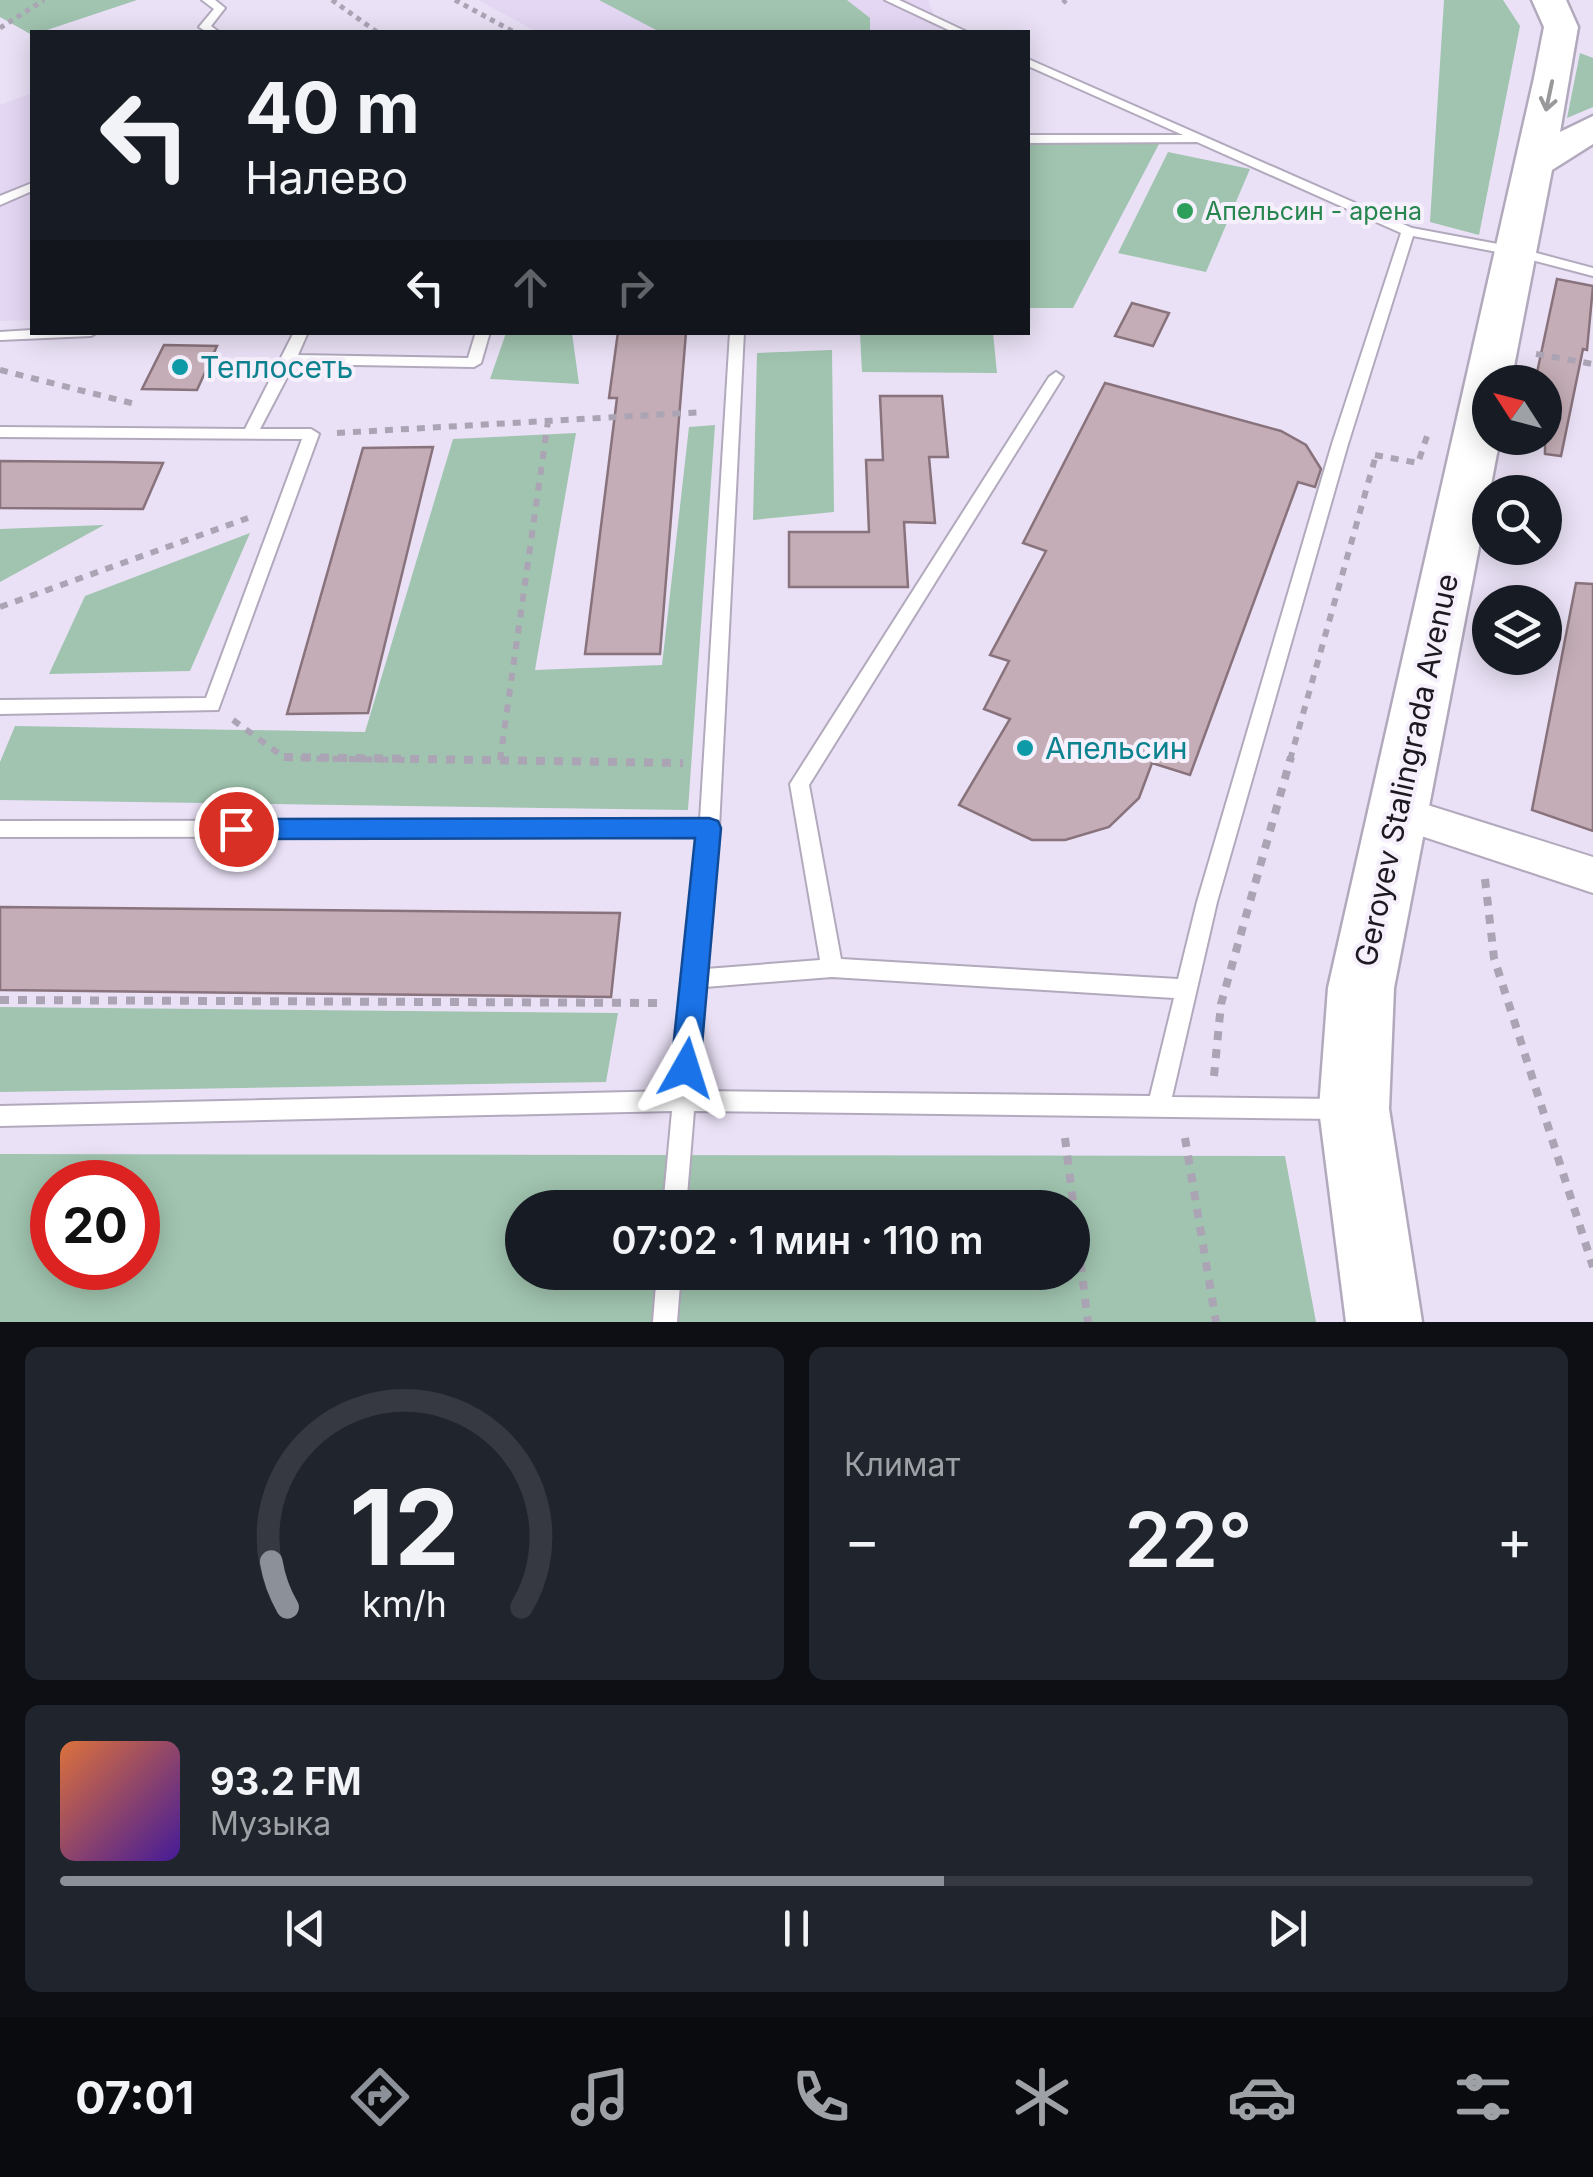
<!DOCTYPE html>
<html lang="ru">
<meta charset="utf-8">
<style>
:root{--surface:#171b24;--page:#20242c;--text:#f1f3f6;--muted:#9ea1a6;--line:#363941;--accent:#8c9099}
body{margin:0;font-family:Inter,sans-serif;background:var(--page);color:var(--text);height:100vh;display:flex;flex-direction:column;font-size:38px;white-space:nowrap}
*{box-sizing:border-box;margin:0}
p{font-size:32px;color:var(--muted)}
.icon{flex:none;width:55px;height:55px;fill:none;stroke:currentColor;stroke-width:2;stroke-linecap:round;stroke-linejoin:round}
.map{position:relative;height:1322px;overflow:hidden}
.details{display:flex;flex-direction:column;gap:25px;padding:25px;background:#0d0f14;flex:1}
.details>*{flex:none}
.hud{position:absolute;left:30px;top:30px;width:1000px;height:305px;border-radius:0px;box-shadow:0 5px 25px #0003;background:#171b24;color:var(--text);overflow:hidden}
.needle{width:65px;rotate:306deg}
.buttons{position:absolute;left:1472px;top:365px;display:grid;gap:20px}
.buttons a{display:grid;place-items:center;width:90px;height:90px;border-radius:50%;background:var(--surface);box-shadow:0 5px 25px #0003;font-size:50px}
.speed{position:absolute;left:30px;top:1160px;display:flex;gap:20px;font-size:50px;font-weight:700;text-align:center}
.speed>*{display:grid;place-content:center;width:130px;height:130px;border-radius:50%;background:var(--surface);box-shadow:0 5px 25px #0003;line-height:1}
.speed .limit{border:15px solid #d22;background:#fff;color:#111}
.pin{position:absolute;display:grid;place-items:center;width:85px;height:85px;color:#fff;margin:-42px;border:5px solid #fff;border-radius:50%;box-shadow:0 2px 10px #0007}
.me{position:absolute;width:110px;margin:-55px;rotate:6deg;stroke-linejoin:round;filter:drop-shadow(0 0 8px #0008)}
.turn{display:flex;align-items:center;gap:35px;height:210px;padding:0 50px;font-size:45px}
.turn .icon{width:130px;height:130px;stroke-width:2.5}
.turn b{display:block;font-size:70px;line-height:85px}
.lanes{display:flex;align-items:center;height:95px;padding:0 50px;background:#0003;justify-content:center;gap:50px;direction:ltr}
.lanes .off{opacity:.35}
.big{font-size:75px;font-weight:600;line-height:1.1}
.details .card{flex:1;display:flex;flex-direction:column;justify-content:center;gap:15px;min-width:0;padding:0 35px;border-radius:15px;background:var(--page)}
.details .dial{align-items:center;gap:0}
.dial svg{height:260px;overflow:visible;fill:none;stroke:var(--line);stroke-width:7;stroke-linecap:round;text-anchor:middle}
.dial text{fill:var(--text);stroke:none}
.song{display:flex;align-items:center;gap:30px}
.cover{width:120px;height:120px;border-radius:15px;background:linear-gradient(135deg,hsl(20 70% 55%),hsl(260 70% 35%))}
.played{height:10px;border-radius:5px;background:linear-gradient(90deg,var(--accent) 60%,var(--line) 60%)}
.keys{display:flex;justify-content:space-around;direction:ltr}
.heat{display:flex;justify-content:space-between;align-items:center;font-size:55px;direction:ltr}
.details .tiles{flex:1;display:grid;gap:25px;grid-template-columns:1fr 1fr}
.card:last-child{grid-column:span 2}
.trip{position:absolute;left:505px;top:1190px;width:585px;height:100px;border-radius:50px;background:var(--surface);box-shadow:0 5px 25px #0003;font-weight:600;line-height:100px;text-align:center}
.menu{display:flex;height:160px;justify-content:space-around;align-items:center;background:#090b0e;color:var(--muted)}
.menu .icon{width:70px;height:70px}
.menu .selected{color:var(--accent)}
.menu b{font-size:45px;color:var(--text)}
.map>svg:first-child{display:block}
.built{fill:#e4d7f4}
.green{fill:#a0c4af;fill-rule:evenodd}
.building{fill:#c4adb6;stroke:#88727b;stroke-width:2.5}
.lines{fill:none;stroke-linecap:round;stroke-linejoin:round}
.lane-casing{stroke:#b2a9bd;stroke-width:4}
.street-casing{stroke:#b2a9bd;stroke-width:4}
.primary-casing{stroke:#b2a9bd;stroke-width:5}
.path-far2{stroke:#aba4b4;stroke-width:5;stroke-dasharray:5 5;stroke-linecap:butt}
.path-far1{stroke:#aba4b4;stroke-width:6;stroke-dasharray:8 8;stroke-linecap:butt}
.path{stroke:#aba4b4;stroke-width:8;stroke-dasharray:9 9;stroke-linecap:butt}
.lane{fill:#fff;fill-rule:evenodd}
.street{fill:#fff;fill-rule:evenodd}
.primary{fill:#fff;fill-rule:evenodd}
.oneway{stroke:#99989b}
.route{fill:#1a73e8;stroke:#114b97;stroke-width:2.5}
.leisure-dot{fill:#2e9e5b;stroke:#f6f0fd;stroke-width:4}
.culture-dot{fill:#0f9aa8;stroke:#f6f0fd;stroke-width:4}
.labels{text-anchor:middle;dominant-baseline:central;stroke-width:8;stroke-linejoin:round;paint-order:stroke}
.far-leisure-label{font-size:25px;fill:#27864d;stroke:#f6f0fd;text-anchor:start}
.culture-label{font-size:30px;fill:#0d838f;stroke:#f6f0fd;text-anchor:start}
.street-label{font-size:30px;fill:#1c1920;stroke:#f6f0fd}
</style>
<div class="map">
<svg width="1593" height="1322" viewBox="0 0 1593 1322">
<rect width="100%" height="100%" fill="#eae1f6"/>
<!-- built -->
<path class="built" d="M478,0H928L942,32H537Z
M32,93V320L0,321V105Z"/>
<!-- green -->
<path class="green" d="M0,0H137L32,35L0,17Z
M599,0H847L870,18V32H660Z
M1444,0H1503L1520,26L1479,235L1430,222Z
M1580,53L1593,58V107L1567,118Z
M1028,144H1159L1073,308H1028Z
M1168,152L1250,169L1206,272L1118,253Z
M506,333H572L579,384L490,379Z
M860,333H993L997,373L862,372Z
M832,350L834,512L753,520L757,353Z
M715,425L688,810L0,800V762L15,726L365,732L453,439L576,433L535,670L662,665L689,427Z
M104,525L0,582V529Z
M250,533L190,671L49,674L85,596Z
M0,1007L618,1013L606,1082L0,1092Z
M0,1154L1285,1156L1316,1322H0ZM52,1182H138V1268H52ZM522,1208H1072V1272H522Z"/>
<!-- building -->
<path class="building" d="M1557,279L1593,286L1587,350L1583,349L1561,456L1545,454V382H1535Z
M1132,303L1169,313L1153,346L1115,336Z
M618,332H686L660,654H585L617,398H609Z
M164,345L217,346L197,390L142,389Z
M1105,383L1281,431L1306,445L1321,469L1315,487L1298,482L1190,775L1152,763L1139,798L1109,827L1065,840H1032L959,805L1010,719L984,709L1009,661L990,655L1046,551L1023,543Z
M880,396H942L948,457H929L935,523L904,522L908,587H789V532H869L866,460H883Z
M433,447L368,713L287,714L363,448Z
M0,461L111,462L163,463L143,509L0,508Z
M1576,583L1593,584V831L1532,810Z
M0,907L412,911L620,913L611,997L0,990Z"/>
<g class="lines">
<!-- lane casing -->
<g class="lane-casing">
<path id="lane" d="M202,0H215L225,8L211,26L219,32H207L199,27L214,9Z
M885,0H899L967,32H953Z
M1028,59L1412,228L1514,247L1593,268V276L1513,255L1413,236L1348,444L1217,902L1172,1097L1339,1099L1347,1102L1350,1109L1347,1116L1339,1119L694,1111L686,1208H663L672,1111L0,1126V1106L674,1091L699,836L0,837V821L700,820L730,332H744L719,828L706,969L820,960L790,784L1049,377L1056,372L1063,377L809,785L841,959L1178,979L1197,902L1332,444L1401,233L1197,142L1028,143V135H1183L1028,66ZM832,977L1174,998L1150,1096L696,1091L705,987Z
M32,183V191L0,205V196Z
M32,330V332H98L91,336L0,340V332Z
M294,332H308L298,355L468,358L476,332H490L481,363L474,367L294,364L260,429H311L319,434L218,710L0,714V700L206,698L302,439L0,437V427L245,429Z
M657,1272H681L677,1322H653Z"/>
</g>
<!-- street casing -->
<g class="street-casing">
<path id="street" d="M1399,796L1593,857V893L1385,824L1379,812L1385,800Z"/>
</g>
<!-- primary casing -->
<g class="primary-casing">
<path id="primary" d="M1532,0H1566L1578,27L1560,132L1593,116V144L1552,170L1511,382H1490V438H1500L1394,988L1389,1109L1422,1322H1346L1319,1109L1328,988L1534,78L1544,27Z"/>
</g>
<!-- path-far2 -->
<path class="path-far2" d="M332,0L377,32
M455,0L514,32
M1063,3L1066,0
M0,28L44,0"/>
<!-- path-far1 -->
<path class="path-far1" d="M1536,354L1593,364
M0,370L135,404
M337,433L704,412
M1375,455L1418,463L1427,436
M0,607L248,518
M233,720L285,758L406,760
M500,760L548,421
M1290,760L1376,455"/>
<!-- path -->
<path class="path" d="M284,757L683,763
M1485,879L1494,958L1593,1267
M0,1000L661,1003
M1214,1076L1221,1004L1291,757
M1065,1138L1088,1322
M1185,1138L1216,1322"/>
<!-- lane -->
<use href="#lane" class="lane"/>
<!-- street -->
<use href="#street" class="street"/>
<!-- primary -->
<use href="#primary" class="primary"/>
</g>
<!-- one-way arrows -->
<defs><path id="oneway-shaft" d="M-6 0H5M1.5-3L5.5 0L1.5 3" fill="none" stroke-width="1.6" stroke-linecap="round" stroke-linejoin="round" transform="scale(2.5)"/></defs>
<use class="oneway" href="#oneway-shaft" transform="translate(1549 96) rotate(102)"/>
<!-- route -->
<path class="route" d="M709,818L718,821L721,828L700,1068L695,1077L686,1081L676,1077L671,1068L695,838L236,839L227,836L224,829L227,822L236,819Z"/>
<!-- markers -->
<circle class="leisure-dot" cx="1185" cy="211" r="10"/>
<g class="culture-dot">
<circle cx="180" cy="367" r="10"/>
<circle cx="1025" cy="748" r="10"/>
</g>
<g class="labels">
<!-- far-leisure labels -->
<g class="far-leisure-label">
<text x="1205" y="211">Апельсин - арена</text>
</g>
<!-- culture labels -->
<g class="culture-label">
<text x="200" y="367">Теплосеть</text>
<text x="1045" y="748">Апельсин</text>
</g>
<!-- street labels -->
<g class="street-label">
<text transform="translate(1406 770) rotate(-78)">Geroyev Stalingrada Avenue</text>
</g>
</g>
</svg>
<div class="buttons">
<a><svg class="needle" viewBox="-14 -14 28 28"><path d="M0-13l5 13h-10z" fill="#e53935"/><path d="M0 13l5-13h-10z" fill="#9ea1a6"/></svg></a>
<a><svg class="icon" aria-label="search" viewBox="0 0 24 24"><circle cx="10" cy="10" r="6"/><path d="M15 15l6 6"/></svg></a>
<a><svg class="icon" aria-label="layers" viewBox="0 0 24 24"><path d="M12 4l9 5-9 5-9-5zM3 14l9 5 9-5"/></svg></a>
</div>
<div class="speed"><div class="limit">20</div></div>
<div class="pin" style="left:236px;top:829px;background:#d93025"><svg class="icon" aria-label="arrive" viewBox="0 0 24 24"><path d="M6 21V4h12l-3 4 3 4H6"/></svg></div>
<svg class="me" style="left:686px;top:1068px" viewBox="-20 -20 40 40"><path d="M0-17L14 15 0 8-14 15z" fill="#1a73e8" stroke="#fff" stroke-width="4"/></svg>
<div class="trip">07:02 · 1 мин · 110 m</div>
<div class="hud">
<div class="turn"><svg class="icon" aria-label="left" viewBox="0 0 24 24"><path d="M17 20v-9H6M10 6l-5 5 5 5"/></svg><div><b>40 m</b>Налево</div></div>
<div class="lanes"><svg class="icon" aria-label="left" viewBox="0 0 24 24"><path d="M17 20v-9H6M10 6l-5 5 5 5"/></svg><svg class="icon off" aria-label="ahead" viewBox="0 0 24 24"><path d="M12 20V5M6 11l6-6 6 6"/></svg><svg class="icon off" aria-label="right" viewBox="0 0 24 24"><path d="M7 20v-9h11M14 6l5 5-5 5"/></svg></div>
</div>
</div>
<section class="details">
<div class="tiles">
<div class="card dial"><svg viewBox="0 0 100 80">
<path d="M14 69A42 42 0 1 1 86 69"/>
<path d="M14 69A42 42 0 0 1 9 55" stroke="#8c9099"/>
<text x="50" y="56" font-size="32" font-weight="700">12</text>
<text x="50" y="72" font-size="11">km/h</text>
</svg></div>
<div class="card"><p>Климат</p>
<div class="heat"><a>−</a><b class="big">22°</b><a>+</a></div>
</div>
<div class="card">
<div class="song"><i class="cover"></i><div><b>93.2 FM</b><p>Музыка</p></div></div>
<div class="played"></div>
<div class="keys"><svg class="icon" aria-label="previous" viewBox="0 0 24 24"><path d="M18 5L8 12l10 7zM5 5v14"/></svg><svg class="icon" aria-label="pause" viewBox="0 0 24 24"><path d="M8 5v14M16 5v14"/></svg><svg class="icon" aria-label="next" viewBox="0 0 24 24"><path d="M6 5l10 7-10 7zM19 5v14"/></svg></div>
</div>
</div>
</section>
<nav class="menu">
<b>07:01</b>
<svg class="icon selected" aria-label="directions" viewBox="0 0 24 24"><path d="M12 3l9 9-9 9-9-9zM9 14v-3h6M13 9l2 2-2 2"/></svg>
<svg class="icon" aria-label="music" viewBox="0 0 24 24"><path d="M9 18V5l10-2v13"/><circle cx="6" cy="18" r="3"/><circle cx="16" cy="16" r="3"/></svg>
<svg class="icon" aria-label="phone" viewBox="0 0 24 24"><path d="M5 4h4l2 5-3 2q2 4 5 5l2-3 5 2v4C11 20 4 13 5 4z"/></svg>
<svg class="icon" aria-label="climate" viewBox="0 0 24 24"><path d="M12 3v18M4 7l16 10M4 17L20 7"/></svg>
<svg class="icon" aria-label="car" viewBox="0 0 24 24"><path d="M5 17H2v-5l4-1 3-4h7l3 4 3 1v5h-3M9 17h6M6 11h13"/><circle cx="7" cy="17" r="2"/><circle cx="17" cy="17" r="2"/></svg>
<svg class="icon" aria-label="filters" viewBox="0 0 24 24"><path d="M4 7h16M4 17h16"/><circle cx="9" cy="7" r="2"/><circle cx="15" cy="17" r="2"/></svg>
</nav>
